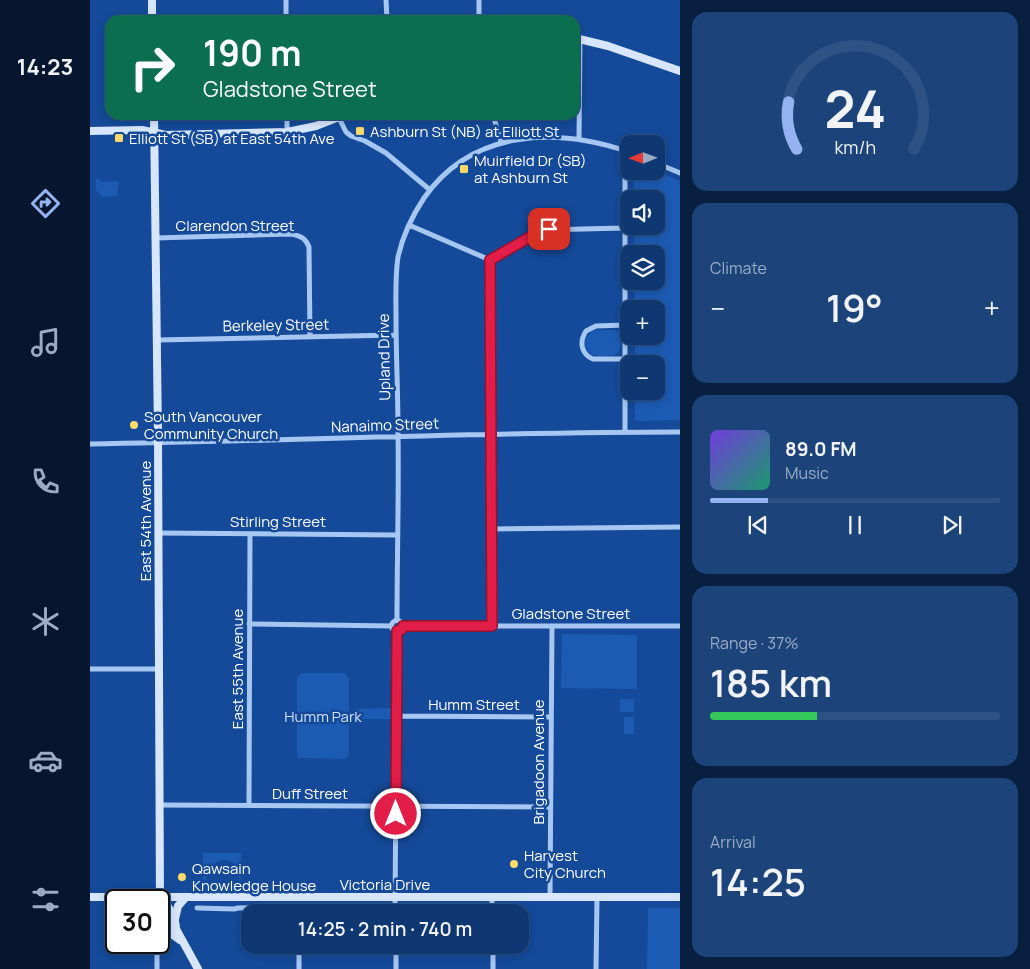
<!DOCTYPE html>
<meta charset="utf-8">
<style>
:root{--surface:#0f3873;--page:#1d437b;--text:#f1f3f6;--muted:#9bacc4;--line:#2f5285;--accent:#95b2f1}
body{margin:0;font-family:Manrope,sans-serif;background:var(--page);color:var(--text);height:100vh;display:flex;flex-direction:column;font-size:19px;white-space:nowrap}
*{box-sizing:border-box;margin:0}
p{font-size:16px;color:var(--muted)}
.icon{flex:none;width:28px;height:28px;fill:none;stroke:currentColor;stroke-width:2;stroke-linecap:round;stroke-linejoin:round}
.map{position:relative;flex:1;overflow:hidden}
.drawer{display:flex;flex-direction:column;gap:12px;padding:12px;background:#081f3f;width:350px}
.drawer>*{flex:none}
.guide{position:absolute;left:15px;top:15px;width:475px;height:105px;border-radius:15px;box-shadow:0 2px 8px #0003,0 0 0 1px var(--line);background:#0b6e4f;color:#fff;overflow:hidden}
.needle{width:32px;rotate:269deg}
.buttons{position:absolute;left:530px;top:135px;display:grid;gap:10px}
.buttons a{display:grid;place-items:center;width:45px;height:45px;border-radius:10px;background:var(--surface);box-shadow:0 2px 8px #0003,0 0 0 1px var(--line);font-size:25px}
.speed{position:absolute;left:15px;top:889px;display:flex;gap:10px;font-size:25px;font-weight:700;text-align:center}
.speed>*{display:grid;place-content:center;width:65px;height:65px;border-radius:50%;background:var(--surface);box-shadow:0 2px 8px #0003,0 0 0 1px var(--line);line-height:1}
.speed .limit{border:2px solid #111;border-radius:8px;background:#fff;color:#111}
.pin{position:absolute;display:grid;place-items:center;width:42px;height:42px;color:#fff;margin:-21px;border-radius:10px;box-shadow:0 2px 8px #0006}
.me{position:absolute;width:55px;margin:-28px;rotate:0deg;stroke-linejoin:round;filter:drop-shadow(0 0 4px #0008)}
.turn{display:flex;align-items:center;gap:18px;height:105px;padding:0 15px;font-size:22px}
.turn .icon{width:65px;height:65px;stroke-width:2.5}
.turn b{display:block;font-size:35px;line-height:42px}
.big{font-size:38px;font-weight:600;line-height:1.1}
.drawer .tile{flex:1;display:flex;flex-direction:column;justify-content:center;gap:8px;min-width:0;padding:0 18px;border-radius:15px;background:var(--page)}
.drawer .dial{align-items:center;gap:0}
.dial svg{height:130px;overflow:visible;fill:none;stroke:var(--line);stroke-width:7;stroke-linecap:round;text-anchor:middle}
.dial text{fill:var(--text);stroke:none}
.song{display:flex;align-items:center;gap:15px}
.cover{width:60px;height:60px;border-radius:8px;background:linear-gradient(135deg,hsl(260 70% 55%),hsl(160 70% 35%))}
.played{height:5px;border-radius:2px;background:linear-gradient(90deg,var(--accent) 20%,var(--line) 20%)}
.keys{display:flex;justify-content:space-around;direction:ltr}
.heat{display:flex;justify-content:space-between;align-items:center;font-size:28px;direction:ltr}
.charge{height:8px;border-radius:4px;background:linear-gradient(90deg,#34c759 37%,var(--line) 0)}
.trip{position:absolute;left:151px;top:904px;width:288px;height:50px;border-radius:15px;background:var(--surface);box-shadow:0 2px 8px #0003,0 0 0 1px var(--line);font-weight:600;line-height:50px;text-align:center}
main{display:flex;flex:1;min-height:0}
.dock{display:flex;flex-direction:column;width:90px;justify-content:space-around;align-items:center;background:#06162e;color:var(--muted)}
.dock .icon{width:35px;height:35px}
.dock .on{color:var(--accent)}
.dock b{font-size:22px;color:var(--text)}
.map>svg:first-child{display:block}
.green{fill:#1c5bb3}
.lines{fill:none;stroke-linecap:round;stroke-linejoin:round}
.street{stroke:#a7c7f3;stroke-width:5}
.secondary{stroke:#d7e6fc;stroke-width:8}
.route-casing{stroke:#92132f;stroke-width:12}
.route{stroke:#e11d48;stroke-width:9}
.poi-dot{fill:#ffd969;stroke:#144a99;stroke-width:2}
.labels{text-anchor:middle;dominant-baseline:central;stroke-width:5;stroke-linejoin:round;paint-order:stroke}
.poi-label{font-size:15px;fill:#fff;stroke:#144a99;text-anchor:start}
.street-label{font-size:15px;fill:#fff;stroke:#144a99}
.park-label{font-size:15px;fill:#cfe2fd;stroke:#144a99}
</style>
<main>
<nav class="dock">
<b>14:23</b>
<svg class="icon on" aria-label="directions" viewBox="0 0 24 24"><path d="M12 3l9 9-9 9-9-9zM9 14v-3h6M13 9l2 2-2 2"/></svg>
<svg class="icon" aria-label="music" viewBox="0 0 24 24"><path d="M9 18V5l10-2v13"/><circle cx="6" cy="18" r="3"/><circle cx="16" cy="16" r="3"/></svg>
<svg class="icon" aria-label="phone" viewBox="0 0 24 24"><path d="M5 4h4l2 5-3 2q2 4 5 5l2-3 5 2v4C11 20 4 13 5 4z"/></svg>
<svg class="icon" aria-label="climate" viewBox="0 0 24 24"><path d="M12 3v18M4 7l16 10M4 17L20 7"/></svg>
<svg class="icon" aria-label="car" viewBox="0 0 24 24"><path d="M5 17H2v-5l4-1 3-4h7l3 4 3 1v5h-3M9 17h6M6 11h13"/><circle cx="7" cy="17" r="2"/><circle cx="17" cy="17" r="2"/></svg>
<svg class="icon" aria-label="filters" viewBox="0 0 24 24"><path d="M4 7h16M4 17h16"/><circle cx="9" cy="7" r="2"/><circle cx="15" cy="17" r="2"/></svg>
</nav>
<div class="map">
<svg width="590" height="969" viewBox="0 0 590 969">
<rect width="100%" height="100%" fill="#144a99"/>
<!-- green -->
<path class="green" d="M566,170L590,181V420L545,421V391H566V364H545V336H566V309H545L544,281H566V254H544V226H566V199H544V171Z
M6,179H10L11,182L29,181L27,196L13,197L6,191Z
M507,330H523L529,332C531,347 533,356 516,356C512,356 508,357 504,355C490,350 494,333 507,330Z
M472,634L547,635V689L471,688Z
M211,673H254L259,678V754L255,759L209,758L207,754V678Z
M530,699H544V712H530Z
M302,708L301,719H264V709Z
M534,717H544V734H534Z
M113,853H151V888L146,865C136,857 129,860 119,867L113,889Z
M558,908H590V969H557Z"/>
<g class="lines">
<!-- street -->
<path class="street" d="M196,0V20
M296,0L297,20
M389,20V0
M197,115V132
M403,115L411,142
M249,118L256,132L261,136L275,141L296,153L340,190
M489,139L490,39
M535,151V432
M566,163L590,173
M319,225L400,260L452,230L534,228
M66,238L201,234C210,236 215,237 219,247L220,337
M400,260L402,626
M535,325L506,326L496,331C489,342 491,354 503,359H535
M67,340L306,335
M0,444C197,441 393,432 590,432
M402,529L590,527
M68,533L307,535
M307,620C307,557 309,494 308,431C308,393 306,355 306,317C306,297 305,277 308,257C313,235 322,216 334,198C382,129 466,127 539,152
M301.5 626a5.5 5.5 0 1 1 11 0a5.5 5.5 0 1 1-11 0Z
M159,624L302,626
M313,626H590
M0,669H69
M307,716L461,717
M69,805L460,807
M159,805L160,534
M402,897V912
M460,898L462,626
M107,908L144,909L148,908L208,907
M305,912L307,631
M67,944V969
M209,945V969
M306,945V969
M403,945V969
M506,969L507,898"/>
<!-- secondary -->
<path class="secondary" d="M62,0V20
M485,38L518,46L590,71
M64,115L68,436L70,905C74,915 77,923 86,929L108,969
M0,131L52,130L76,135L197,132L226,126L254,115
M0,897H590
M70,897C78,906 86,916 86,929
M85,919L88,906L96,897
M69,922L79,932L90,940"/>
</g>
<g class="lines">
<!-- route casing -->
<g class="route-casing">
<path id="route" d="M306,814L307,631L312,629L313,626H402L400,260L452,230L459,229"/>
</g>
<!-- route -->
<use href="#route" class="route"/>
</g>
<!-- markers -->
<g class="poi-dot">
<rect x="265" y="126" width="10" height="10" rx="2.5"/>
<rect x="24" y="133" width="10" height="10" rx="2.5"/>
<rect x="369" y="164" width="10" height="10" rx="2.5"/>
<circle cx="44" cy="425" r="5"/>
<circle cx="424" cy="864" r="5"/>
<circle cx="92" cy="877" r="5"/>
</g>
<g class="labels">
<!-- poi labels -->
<g class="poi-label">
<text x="280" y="131">Ashburn St (NB) at Elliott St</text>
<text x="39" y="138">Elliott St (SB) at East 54th Ave</text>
<text x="384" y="160">Muirfield Dr (SB)<tspan x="384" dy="17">at Ashburn St</tspan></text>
<text x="54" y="416">South Vancouver<tspan x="54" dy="17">Community Church</tspan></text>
<text x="434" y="855">Harvest<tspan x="434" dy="17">City Church</tspan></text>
<text x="102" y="868">Qawsain<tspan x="102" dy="17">Knowledge House</tspan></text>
</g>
<!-- street labels -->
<g class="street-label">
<text x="145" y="225">Clarendon Street</text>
<text transform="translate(186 325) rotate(-1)">Berkeley Street</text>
<text transform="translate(294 357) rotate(-91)">Upland Drive</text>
<text transform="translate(295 425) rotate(-2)">Nanaimo Street</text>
<text transform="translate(55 521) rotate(-90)">East 54th Avenue</text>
<text x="188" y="521">Stirling Street</text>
<text x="481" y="613">Gladstone Street</text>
<text transform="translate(147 669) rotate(-90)">East 55th Avenue</text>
<text x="384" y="704">Humm Street</text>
<text transform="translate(448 762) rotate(-90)">Brigadoon Avenue</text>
<text x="220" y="793">Duff Street</text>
<text x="295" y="884">Victoria Drive</text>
</g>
<!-- park labels -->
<g class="park-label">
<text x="233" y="716">Humm Park</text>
</g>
</g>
</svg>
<div class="buttons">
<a><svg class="needle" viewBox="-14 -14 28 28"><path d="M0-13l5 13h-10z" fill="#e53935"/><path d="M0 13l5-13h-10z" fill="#9bacc4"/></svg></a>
<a><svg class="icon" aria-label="sound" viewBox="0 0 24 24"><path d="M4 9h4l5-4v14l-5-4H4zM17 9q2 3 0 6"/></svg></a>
<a><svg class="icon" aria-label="layers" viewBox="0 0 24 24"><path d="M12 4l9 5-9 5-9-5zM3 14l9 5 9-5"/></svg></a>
<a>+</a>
<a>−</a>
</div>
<div class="speed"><div class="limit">30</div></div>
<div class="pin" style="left:459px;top:229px;background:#d93025"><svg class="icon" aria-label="arrive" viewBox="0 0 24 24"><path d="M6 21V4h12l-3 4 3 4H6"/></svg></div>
<svg class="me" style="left:306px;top:814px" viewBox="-20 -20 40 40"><circle r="17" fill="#e11d48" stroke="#fff" stroke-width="3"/><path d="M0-11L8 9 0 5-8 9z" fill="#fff"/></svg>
<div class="trip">14:25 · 2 min · 740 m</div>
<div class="guide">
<div class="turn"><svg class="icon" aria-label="right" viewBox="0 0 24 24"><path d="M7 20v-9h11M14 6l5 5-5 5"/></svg><div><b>190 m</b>Gladstone Street</div></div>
</div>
</div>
<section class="drawer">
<div class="tile dial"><svg viewBox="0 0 100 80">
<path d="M14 69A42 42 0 1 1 86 69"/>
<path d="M14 69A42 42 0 0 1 9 40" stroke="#95b2f1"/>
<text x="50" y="56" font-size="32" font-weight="700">24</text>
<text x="50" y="72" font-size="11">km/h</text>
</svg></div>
<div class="tile"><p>Climate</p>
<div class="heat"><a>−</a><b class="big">19°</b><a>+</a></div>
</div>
<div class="tile">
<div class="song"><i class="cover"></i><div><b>89.0 FM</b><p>Music</p></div></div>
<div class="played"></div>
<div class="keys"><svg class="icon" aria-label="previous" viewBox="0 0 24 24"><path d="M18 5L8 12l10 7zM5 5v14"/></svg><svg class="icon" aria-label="pause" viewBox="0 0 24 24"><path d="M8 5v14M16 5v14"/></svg><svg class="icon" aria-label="next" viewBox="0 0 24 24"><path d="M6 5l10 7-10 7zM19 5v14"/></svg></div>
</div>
<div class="tile"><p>Range · 37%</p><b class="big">185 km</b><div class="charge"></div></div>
<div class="tile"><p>Arrival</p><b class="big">14:25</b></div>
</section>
</main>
